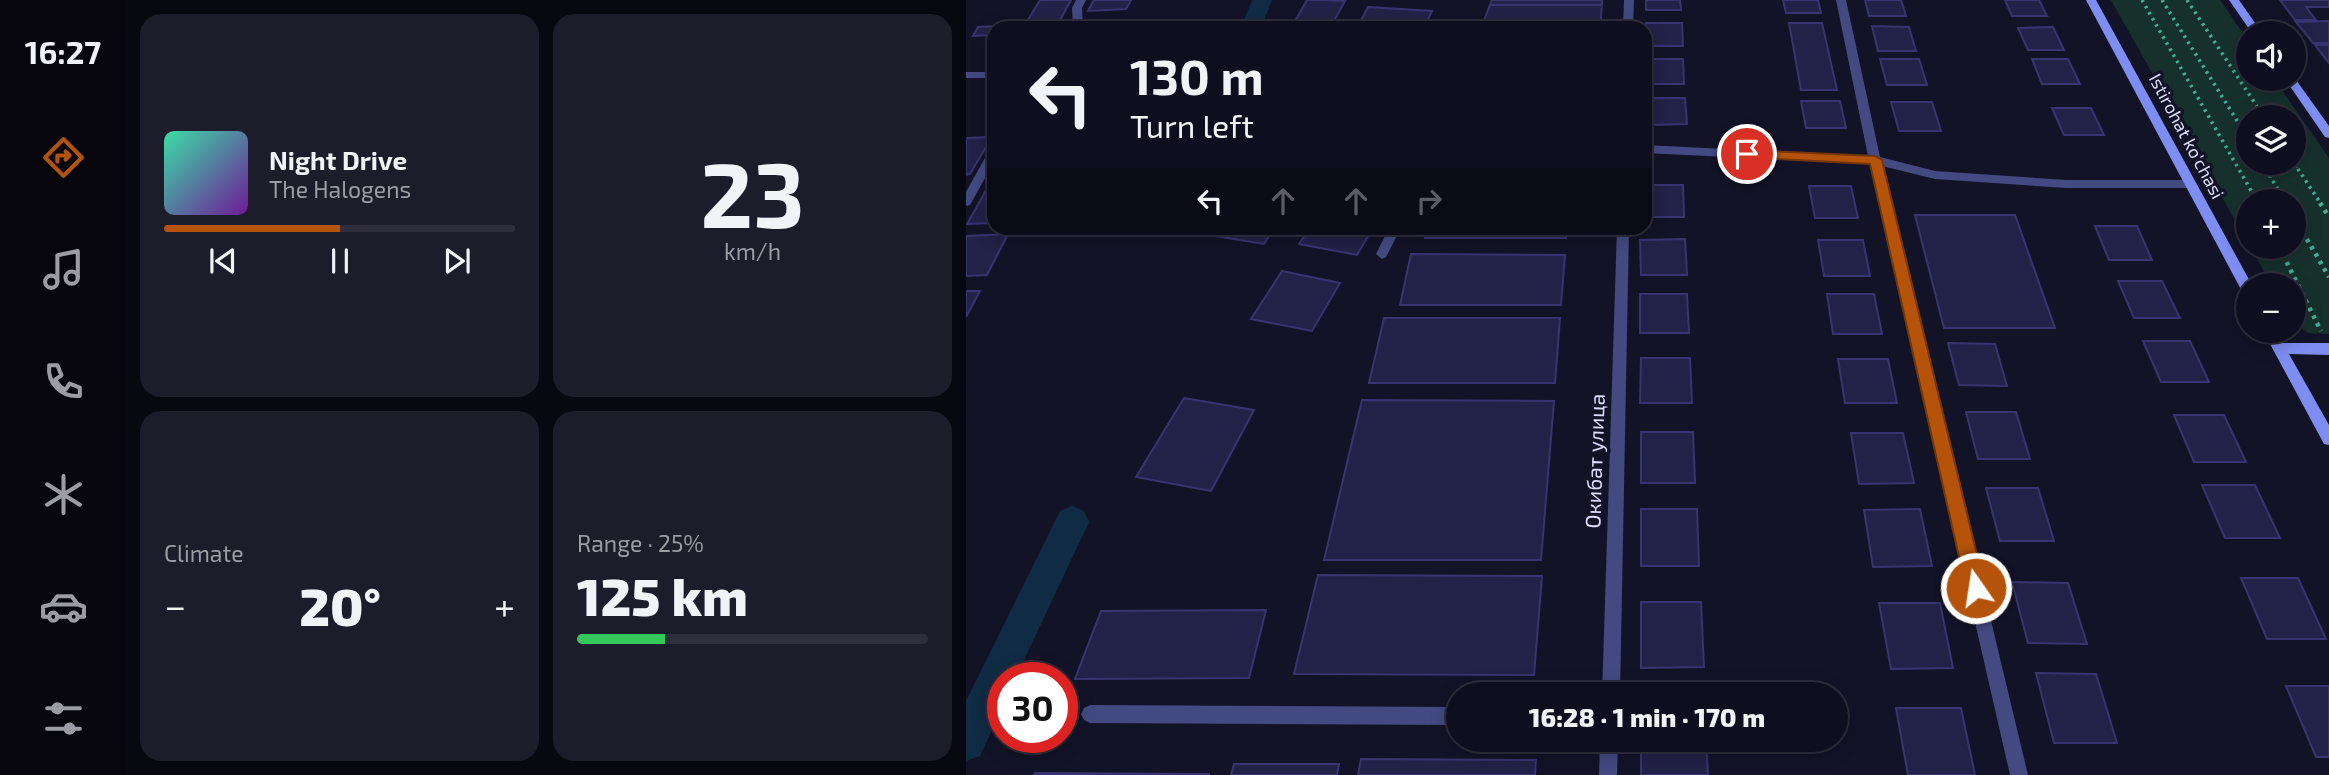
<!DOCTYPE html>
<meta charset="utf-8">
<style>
:root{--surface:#0e0e1e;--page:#1c1c2b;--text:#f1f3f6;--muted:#9b9ca4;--line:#2e2e3c;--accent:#b45309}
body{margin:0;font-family:"Exo 2",sans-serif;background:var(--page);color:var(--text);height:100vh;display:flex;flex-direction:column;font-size:26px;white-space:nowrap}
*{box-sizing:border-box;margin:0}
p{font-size:23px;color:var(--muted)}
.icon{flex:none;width:38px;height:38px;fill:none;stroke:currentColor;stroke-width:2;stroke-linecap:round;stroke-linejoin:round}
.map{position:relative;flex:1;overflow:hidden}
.side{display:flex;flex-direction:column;gap:14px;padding:14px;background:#080810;width:840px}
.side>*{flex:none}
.hud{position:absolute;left:21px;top:21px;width:665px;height:214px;border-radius:21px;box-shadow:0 4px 18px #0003,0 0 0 2px var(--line);background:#0e0e1e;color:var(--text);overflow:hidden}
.tools{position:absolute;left:1270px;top:21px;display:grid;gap:14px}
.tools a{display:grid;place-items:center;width:70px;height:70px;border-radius:50%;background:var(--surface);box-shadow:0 4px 18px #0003,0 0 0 2px var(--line);font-size:35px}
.speed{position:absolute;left:21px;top:662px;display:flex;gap:14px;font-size:35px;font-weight:700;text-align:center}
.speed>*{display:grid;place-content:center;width:91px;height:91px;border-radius:50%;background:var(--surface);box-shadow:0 4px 18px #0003,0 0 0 2px var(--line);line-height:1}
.speed .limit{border:10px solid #d22;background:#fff;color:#111}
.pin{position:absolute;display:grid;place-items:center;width:60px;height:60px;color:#fff;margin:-30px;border:4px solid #fff;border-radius:50%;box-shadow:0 2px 7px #0007}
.me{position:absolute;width:77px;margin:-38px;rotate:347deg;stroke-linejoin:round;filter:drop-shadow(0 0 5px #0008)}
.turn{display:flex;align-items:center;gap:24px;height:147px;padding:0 28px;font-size:32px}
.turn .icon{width:91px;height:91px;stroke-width:2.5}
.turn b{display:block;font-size:49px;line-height:60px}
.lanes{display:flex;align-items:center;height:66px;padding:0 28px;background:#0003;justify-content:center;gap:35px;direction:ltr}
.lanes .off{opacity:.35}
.big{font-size:52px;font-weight:800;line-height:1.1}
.side .widget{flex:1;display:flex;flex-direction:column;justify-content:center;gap:10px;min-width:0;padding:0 24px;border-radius:21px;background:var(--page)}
.side .dial{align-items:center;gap:0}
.dial b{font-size:91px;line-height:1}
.song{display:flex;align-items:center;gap:21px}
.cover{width:84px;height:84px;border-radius:10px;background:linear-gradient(135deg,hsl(160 70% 55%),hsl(280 70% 35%))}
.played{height:7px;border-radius:4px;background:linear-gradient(90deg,var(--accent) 50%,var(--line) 50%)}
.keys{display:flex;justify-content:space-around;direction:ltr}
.heat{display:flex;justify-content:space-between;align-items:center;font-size:38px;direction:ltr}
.charge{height:10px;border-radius:5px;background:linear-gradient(90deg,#34c759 25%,var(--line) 0)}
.side .tiles{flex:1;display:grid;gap:14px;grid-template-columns:repeat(2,1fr)}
.trip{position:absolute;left:480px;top:682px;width:402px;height:70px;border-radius:35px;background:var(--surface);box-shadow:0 4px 18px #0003,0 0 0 2px var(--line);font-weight:800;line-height:70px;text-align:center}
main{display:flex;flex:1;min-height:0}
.menu{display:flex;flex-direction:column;width:126px;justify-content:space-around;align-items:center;background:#06060c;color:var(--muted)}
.menu .icon{width:49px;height:49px}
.menu .current{color:var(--accent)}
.menu b{font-size:32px;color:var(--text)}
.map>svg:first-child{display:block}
.green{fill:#16312c;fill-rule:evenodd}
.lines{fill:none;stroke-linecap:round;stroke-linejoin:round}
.canal{fill:#102b44;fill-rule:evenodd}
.building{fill:#222147;stroke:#373571;stroke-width:2}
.path-far1{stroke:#3db097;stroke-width:3.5;stroke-dasharray:2.5 4.5;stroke-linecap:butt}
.path{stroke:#3db097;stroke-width:4.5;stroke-dasharray:3.5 5;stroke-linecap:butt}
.lane{fill:#434a82;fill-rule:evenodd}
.street{fill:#434a82;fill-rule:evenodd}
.secondary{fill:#7d8df2;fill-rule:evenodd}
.route{fill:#b45309;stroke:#753606;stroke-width:2}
.labels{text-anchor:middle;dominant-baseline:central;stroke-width:7;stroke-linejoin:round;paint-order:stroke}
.far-street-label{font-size:18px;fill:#dddefc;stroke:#131328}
.street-label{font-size:21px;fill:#dddefc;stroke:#131328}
</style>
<main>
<nav class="menu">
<b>16:27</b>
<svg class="icon current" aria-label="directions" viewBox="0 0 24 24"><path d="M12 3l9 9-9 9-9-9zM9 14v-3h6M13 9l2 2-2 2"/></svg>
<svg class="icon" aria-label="music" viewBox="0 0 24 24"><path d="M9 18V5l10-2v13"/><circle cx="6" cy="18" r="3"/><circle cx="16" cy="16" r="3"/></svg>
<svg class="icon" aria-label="phone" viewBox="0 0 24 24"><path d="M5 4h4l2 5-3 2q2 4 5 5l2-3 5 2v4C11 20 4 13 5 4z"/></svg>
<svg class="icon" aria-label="climate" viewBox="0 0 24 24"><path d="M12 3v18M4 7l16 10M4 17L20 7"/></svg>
<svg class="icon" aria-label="car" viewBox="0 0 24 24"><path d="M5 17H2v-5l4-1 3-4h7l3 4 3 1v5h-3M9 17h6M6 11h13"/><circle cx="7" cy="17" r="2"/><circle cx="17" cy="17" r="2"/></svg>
<svg class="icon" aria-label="filters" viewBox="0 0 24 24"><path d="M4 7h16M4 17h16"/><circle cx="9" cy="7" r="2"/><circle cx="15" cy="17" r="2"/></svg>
</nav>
<section class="side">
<div class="tiles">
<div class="widget">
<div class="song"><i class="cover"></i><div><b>Night Drive</b><p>The Halogens</p></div></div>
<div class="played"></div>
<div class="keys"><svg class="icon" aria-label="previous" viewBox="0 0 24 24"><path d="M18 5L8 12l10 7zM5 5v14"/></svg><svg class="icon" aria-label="pause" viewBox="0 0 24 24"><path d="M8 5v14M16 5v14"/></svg><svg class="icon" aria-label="next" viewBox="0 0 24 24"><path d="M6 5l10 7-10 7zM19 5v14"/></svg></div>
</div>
<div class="widget dial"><b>23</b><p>km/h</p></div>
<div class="widget"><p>Climate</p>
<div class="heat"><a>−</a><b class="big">20°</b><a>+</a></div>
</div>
<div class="widget"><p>Range · 25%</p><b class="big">125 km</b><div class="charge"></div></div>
</div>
</section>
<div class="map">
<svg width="1363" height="775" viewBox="0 0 1363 775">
<rect width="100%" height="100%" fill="#131328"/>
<!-- green -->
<path class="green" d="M1145,0H1254L1283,42V79H1308L1363,158V334L1343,333L1328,325V285H1306L1284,247H1328V201H1283V245ZM1283,117H1328V163H1283Z"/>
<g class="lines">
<!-- canal -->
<path class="canal" d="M286,0H306L295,28H275Z
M106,506L118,511L123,522L50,677H37V706L14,756L0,761V701L94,511Z"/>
</g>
<!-- building -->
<path class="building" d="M74,0H105L92,24L59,25Z
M128,0H165L160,9L122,11Z
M341,0H360L379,1L364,28H325Z
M526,0H636V5H524Z
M680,0H714L715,10H680Z
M817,0H852L855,13H820Z
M899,0H935L940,16H903Z
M1039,0H1073L1081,16H1046Z
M1314,0H1363V7H1340L1350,20H1329Z
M524,5H636L634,28H515Z
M402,7L466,11L458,28H391Z
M1363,21V43H1347L1330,22Z
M103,23L100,28H28V35L7,36L12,27Z
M680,23H716L717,46H680Z
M823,23H856L871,90H835Z
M906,26L943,27L950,51H912Z
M1087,27L1098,50H1062L1052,28Z
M1349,45H1363V63Z
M680,59H717L718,84H680Z
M914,59H953L961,85H921Z
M1066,59H1102L1114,84H1076Z
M680,98H719L721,124L681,125Z
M835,101H874L880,128H840Z
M925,102H966L975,131H933Z
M1086,108H1125L1138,135H1098Z
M26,137L4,174L0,175V138Z
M679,185H717L718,217H679Z
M28,186V223L1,224L22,187Z
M843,186H885L892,218H849Z
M949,215H1049L1089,328H978Z
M1129,226H1171L1186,260H1143Z
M241,228H308L298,244L237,234Z
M344,228H407L391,255L333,244Z
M461,228H600V238H459Z
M42,234L21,275L0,276V236Z
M719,239L721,275H675L674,240Z
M852,240H897L904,276H858Z
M445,254L599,255L595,305H434Z
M316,271L374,283L346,331L285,319Z
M1152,281H1196L1214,318H1168Z
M0,291H14L0,317Z
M674,294H721L723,333H674Z
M861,294H908L916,334H867Z
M418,318H594L589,383H403Z
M1177,341H1224L1243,382H1195Z
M982,343L1029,344L1041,386L993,385Z
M675,358H724L726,403H674Z
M872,359H922L931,403H879Z
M218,398L288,410L245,491L170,477Z
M396,400L588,401L575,560H358Z
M1000,412H1050L1064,459H1012Z
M1208,415H1258L1280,462H1228Z
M675,432H727L729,483H675Z
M885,433H937L948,483L893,484Z
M1236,485H1289L1314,538H1259Z
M1020,488H1072L1088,541H1034Z
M675,509H731L733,566H675Z
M954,509L966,566L907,567L898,510Z
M352,575L576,576L568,675L328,674Z
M1275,578H1332L1360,639H1301Z
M1046,582L1102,583L1121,644L1062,643Z
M675,602H735L738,667L675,668Z
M913,603H974L987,668L925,669Z
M300,610L283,678L109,679L135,611Z
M1070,673L1130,674L1151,743H1088Z
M1320,686H1363V757H1350Z
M930,708H995L1009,775H942Z
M675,740H740L742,775H675Z
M395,759L570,760L569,775H392Z
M268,764H373L371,775H265Z
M69,773L244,774L68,775Z"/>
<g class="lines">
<!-- path-far1 -->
<path class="path-far1" d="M1176,0L1291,201
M1196,0L1283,140
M1221,0L1298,117
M1296,163L1319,201
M1328,163L1355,204
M1304,176L1331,166"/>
<!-- path -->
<path class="path" d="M1354,203L1363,217
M1328,217L1363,277
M1313,247L1355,331"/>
<!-- lane -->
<path class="lane" d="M423,228H435L420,257L416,259L410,254Z"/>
<!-- street -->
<path class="street" d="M110,0H120L116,8L117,28H107L106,8Z
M658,0H668L667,28H657Z
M870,0H880L914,157L969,171L1100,180H1225L1231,184L1225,188H1100L969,179L916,166L1062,775H1044L904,164L679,153V145L902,156Z
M0,72H28V78H0Z
M28,148V162L4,205L0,206V192L24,149Z
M651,228H663L654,695H636Z
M124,705L492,707V725L124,723L118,720L115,714L118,708Z
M634,740H652L651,775H633Z"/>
<!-- secondary -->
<path class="secondary" d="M1120,0H1130L1286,285H1283V296L1278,295Z
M1263,0H1273L1296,33H1286Z
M1328,77L1363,126V138L1359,137L1319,79Z
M1297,331H1311L1317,343H1363V355L1323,354L1363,425V445L1358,444Z"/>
</g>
<!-- route -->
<path class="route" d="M781,150L909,156L916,160L1019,588L1016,594L1010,597L1003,594L1000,588L904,164L777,157V151Z"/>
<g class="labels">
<!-- far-street labels -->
<g class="far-street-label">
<text transform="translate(1221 136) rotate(62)">Istirohat ko'chasi</text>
</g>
<!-- street labels -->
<g class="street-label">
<text transform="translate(628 461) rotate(-88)">Окибат улица</text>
</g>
</g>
</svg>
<div class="tools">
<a><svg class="icon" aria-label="sound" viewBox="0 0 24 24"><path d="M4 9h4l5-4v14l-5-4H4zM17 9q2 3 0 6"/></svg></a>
<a><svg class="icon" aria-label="layers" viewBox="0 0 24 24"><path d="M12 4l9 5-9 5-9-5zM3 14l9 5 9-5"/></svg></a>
<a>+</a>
<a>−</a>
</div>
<div class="speed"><div class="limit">30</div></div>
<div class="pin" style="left:781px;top:154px;background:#d93025"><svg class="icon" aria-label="arrive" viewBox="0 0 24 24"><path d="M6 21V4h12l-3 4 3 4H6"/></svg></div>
<svg class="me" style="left:1010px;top:588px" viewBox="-20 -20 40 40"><circle r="17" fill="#b45309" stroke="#fff" stroke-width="3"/><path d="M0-11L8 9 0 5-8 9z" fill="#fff"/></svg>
<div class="trip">16:28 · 1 min · 170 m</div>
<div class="hud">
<div class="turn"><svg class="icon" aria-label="left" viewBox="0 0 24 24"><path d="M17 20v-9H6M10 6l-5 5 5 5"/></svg><div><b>130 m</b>Turn left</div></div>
<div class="lanes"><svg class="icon" aria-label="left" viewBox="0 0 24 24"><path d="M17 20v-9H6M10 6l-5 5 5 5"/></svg><svg class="icon off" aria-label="ahead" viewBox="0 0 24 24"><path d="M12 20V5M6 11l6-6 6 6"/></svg><svg class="icon off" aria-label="ahead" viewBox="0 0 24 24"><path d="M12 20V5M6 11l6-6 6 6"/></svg><svg class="icon off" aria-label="right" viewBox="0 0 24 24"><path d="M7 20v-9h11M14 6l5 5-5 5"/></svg></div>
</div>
</div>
</main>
